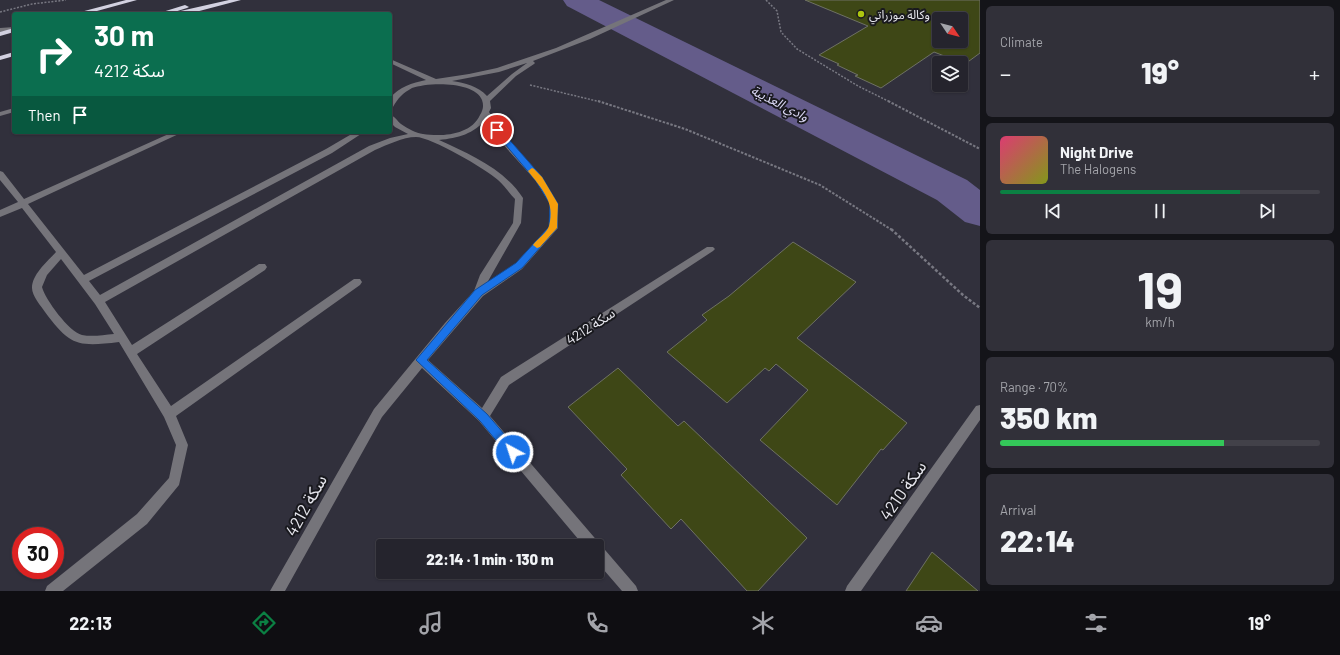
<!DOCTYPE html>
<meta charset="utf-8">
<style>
:root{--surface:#25242d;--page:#313039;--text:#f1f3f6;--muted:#a3a4aa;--line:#424149;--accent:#0b8043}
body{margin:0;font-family:Barlow,"Noto Sans Arabic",sans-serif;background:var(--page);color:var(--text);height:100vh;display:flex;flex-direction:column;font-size:15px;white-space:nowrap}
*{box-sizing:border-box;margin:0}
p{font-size:13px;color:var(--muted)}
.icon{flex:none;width:22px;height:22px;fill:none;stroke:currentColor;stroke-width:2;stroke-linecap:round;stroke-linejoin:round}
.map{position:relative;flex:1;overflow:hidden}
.details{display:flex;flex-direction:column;gap:6px;padding:6px;background:#141419;width:360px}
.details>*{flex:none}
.top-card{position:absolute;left:12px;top:12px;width:380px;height:122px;border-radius:4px;box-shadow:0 1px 3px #0004,0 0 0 1px var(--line);background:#0b6e4f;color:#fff;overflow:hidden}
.needle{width:26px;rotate:125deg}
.fabs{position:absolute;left:932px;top:12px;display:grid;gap:8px}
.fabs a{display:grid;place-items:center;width:36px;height:36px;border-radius:4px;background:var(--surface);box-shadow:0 1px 3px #0004,0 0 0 1px var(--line);font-size:20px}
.speed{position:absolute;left:12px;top:527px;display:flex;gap:8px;font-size:20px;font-weight:700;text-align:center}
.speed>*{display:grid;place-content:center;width:52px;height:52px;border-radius:50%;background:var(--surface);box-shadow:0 1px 3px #0004,0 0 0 1px var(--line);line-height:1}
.speed .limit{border:6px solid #d22;background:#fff;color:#111}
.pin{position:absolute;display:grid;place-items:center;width:34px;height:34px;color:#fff;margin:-17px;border:2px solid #fff;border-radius:50%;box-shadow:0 1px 4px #0007}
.me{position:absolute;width:44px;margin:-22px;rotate:320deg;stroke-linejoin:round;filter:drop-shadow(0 0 3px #0008)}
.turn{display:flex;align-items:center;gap:14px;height:84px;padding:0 16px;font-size:18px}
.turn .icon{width:52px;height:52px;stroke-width:2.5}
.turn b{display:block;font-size:28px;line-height:34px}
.then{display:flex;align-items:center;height:38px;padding:0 16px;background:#0003;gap:8px;font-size:15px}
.big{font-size:30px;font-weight:800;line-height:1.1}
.details .tile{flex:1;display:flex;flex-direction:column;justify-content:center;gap:6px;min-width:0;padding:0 14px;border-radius:6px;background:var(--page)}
.details .dial{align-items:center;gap:0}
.dial b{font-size:52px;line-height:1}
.song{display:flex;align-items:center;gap:12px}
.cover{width:48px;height:48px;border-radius:6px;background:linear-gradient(135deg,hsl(340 70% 55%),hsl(70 70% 35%))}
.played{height:4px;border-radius:2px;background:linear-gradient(90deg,var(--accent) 75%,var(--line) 75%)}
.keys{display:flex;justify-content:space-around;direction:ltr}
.heat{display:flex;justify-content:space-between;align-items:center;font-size:22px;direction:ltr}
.charge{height:6px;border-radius:3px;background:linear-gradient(90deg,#34c759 70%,var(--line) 0)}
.trip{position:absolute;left:376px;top:539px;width:228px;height:40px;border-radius:4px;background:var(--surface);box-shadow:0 1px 3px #0004,0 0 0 1px var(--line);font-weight:800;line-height:40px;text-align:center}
.tab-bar{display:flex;height:64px;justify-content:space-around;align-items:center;background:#0f0e12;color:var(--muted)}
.tab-bar .icon{width:28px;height:28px}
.tab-bar .selected{color:var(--accent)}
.tab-bar b{font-size:18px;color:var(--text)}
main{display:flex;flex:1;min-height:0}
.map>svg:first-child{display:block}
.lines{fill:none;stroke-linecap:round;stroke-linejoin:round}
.river{fill:#645c8a;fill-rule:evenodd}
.building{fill:#3e4716;stroke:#6e7164;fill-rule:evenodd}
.path-far2{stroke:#787882;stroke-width:1.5;stroke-dasharray:2 1.5;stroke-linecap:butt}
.path-far1{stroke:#787882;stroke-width:2;stroke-dasharray:2.5 1.5;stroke-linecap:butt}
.path{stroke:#787882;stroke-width:2.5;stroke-dasharray:3 2;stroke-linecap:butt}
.minor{fill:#75747a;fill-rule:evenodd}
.highway{fill:#d2d1e0;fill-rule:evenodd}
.route{fill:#1a73e8;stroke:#114b97}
.slow{fill:#f59e0b}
.poi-dot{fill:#adc60f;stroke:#19191e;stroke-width:1.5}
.labels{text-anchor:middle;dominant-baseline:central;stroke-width:4;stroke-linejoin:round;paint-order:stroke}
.far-poi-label{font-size:12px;fill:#e7e7ee;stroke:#19191e;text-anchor:start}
.far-water-label{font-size:13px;font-style:italic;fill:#dad7f4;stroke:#19191e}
.street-label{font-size:14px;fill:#e7e7ee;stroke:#19191e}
.near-street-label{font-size:17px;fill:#e7e7ee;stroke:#19191e}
</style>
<main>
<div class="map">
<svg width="980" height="591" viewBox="0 0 980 591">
<rect width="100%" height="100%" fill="#31303c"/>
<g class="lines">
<!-- river -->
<path class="river" d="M563,0H599L967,180L980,190V226L965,222L937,200L567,6Z"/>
</g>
<!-- building -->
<path class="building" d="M805,0H980V53L965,64L934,52L881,88L855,76L858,75L837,65L839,64L819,55L868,26ZM939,19H961V41H939Z
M793,242L856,282L797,338L907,423L883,450L881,449L837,505L760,440L808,390L776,364L769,371L765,368L727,403L667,352L707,320L702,315L729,296Z
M618,368L678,426L684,421L807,538L758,591H747L681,519L671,529L621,475L627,469L568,407Z
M932,552L978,591H906Z"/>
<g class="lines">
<!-- path-far2 -->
<path class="path-far2" d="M766,0L777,11L781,32L797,49L858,86L890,102
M0,12L32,4L66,0
M530,85L601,102"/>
<!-- path-far1 -->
<path class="path-far1" d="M598,101L685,129L820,185L892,230
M888,101L980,149"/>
<!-- path -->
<path class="path" d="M891,229L963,295L980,308"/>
<!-- minor -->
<path class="minor" d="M666,0H674L590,39L533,61L535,63L534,64L516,76L490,101L491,108L489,112L506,137L542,177L558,204V228L522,269L483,296L428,360L482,408L501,377L707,247H713L715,249L713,251L509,385L490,416L636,586L638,591H622L597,562V546H584L479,421L422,368L382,417L285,591H270L374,409L445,323L474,291L480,275L513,223L515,199C509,193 504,185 498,180C486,169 431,137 416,137C403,137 387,145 375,150L105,302L132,345L259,264H265L267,267L265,270L137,354L171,406L354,279H360L362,282L360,285L176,416L188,445L179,485L147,524L63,591H45L47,586L137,514L169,478L176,445L164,417L119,342C78,347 70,346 45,312C41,306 32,296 32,288C32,274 48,261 56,252L22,208L0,217V210L18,202L0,180V171L3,172L24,199L173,132H183L28,204L84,275L326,149L355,132H364L332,153L89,281L100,295L369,146L390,138L408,134L395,127L390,122V115C395,116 397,121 401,124C408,129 416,133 423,134C442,137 471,135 480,115C483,110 484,106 482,100C475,81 428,82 412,88C403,93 398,98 393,107H390V98C399,87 412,83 426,80L390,63V59L436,79L469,74L497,68L556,48ZM527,63L512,74L487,96C478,86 465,83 452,81L499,72ZM486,119L500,141L536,181L550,204L549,227L516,263L487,283L521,223L523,198C504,169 470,154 439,140C458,138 474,134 486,119ZM61,259L95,304L114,334C103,335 92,337 82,335C69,332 45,299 42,287L47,275Z
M14,27V31L0,32V28Z
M14,108V112L0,116V112Z
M980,405V420L861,591H845L847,586L976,406Z"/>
<!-- highway -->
<path class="highway" d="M126,0H137L86,14H73Z
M229,0H241L188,14H175L176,12Z
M185,5L189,7L187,8L168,14H156Z
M14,28V32L0,36V32Z
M14,52V56L0,60V56Z"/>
</g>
<!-- route -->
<path class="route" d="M494,128H499L542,177L558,204L557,228L522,268L482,295L427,360L487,414L517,449L519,452L517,456L513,458L509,456L480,421L416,360L475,290L516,263L549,227L550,204L536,181L494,131Z"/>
<!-- slow -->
<path class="slow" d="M532,168L534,169L542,177L558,204L557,228L540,247L537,248L533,245C537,239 547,233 549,226C556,202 541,188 528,171Z"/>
<!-- markers -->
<circle class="poi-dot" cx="861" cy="14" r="4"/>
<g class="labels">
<!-- far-poi labels -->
<g class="far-poi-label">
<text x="869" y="14">وكالة موزراتي</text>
</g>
<!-- far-water labels -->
<g class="far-water-label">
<text transform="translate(780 103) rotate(27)">وادي العذيبة</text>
</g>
<!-- street labels -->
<g class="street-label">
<text transform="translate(590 326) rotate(-33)">سكة 4212</text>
</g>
<!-- near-street labels -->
<g class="near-street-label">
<text transform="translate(902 490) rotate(-55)">سكة 4210</text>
<text transform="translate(305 505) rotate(-61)">سكة 4212</text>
</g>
</g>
</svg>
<div class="fabs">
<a><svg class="needle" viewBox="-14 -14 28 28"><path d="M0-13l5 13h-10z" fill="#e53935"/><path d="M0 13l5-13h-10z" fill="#a3a4aa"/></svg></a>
<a><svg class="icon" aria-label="layers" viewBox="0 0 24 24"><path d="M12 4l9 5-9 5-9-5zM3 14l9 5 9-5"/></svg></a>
</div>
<div class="speed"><div class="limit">30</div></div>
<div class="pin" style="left:497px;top:130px;background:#d93025"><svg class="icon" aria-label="arrive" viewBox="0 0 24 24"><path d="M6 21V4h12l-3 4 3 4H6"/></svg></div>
<svg class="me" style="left:513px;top:452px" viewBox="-20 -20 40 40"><circle r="17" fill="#1a73e8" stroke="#fff" stroke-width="3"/><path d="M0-11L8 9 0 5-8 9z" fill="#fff"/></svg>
<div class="trip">22:14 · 1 min · 130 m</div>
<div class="top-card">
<div class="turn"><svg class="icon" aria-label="right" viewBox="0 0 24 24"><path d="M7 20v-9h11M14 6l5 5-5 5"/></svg><div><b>30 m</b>سكة 4212</div></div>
<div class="then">Then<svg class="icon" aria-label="arrive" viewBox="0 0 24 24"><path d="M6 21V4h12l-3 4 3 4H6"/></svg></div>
</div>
</div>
<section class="details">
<div class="tile"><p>Climate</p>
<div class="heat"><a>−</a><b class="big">19°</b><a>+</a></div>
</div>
<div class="tile">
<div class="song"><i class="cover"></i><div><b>Night Drive</b><p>The Halogens</p></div></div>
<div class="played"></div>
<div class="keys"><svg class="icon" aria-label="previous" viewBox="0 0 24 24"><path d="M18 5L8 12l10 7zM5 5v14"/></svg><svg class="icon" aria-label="pause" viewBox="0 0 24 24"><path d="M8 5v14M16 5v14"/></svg><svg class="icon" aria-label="next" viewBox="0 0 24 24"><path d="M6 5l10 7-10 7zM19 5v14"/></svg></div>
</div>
<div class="tile dial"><b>19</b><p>km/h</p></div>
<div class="tile"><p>Range · 70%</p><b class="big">350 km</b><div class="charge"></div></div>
<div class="tile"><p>Arrival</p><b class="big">22:14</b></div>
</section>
</main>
<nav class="tab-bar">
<b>22:13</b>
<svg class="icon selected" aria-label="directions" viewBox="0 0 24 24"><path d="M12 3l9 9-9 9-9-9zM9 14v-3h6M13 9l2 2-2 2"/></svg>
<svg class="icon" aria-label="music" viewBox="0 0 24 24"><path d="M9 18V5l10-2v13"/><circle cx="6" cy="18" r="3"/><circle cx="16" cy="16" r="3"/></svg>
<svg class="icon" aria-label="phone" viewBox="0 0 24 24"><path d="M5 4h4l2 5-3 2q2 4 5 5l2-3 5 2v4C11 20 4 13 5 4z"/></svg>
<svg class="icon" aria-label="climate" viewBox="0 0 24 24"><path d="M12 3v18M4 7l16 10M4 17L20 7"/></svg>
<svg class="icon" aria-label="car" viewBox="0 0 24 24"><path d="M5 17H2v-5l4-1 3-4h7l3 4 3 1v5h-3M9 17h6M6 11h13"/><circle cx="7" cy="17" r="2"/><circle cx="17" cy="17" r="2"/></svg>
<svg class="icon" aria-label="filters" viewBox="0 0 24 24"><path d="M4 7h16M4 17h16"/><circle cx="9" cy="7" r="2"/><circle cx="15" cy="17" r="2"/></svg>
<b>19°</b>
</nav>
